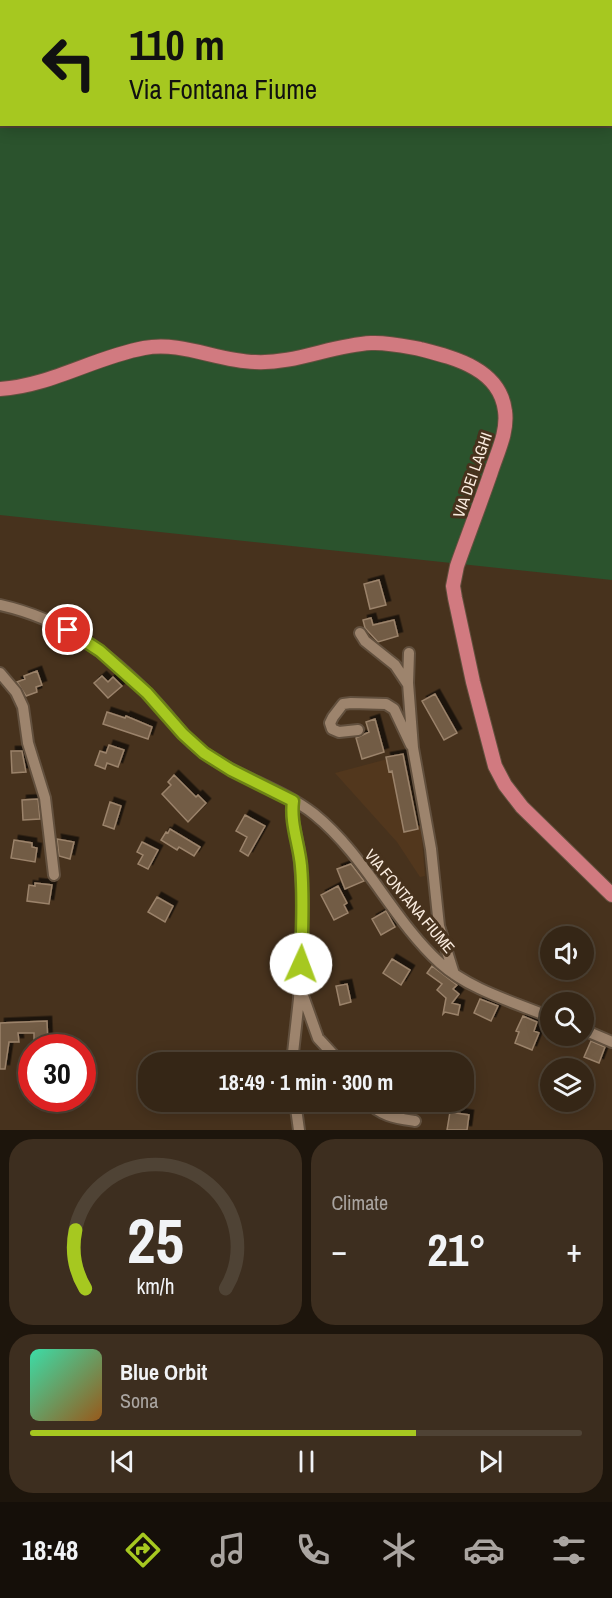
<!DOCTYPE html>
<meta charset="utf-8">
<style>
:root{--surface:#352616;--page:#3d2e1f;--text:#f1f3f6;--muted:#aaa5a1;--line:#4f4335;--accent:#a6c820}
body{margin:0;font-family:"Archivo Narrow",sans-serif;background:var(--page);color:var(--text);height:100vh;display:flex;flex-direction:column;font-size:22px;white-space:nowrap}
*{box-sizing:border-box;margin:0}
p{font-size:20px;color:var(--muted)}
.icon{flex:none;width:33px;height:33px;fill:none;stroke:currentColor;stroke-width:2;stroke-linecap:round;stroke-linejoin:round}
.map{position:relative;height:1130px;overflow:hidden}
.sheet{display:flex;flex-direction:column;gap:9px;padding:9px;background:#1d150c;flex:1}
.sheet>*{flex:none}
.guide{position:absolute;left:0px;top:0px;width:612px;height:126px;box-shadow:0 3px 15px #0003,0 0 0 2px var(--line);background:#a6c820;color:#111;overflow:hidden}
.tools{position:absolute;left:540px;top:926px;display:grid;gap:12px}
.tools a{display:grid;place-items:center;width:54px;height:54px;border-radius:50%;background:var(--surface);box-shadow:0 3px 15px #0003,0 0 0 2px var(--line);font-size:30px}
.speed{position:absolute;left:18px;top:1034px;display:flex;gap:12px;font-size:30px;font-weight:700;text-align:center}
.speed>*{display:grid;place-content:center;width:78px;height:78px;border-radius:50%;background:var(--surface);box-shadow:0 3px 15px #0003,0 0 0 2px var(--line);line-height:1}
.speed .limit{border:9px solid #d22;background:#fff;color:#111}
.pin{position:absolute;display:grid;place-items:center;width:51px;height:51px;color:#fff;margin:-26px;border:3px solid #fff;border-radius:50%;box-shadow:0 2px 6px #0007}
.me{position:absolute;width:66px;margin:-33px;rotate:2deg;stroke-linejoin:round;filter:drop-shadow(0 0 4px #0008)}
.turn{display:flex;align-items:center;gap:21px;height:126px;padding:0 30px;font-size:27px}
.turn .icon{width:78px;height:78px;stroke-width:2.5}
.turn b{display:block;font-size:42px;line-height:51px}
.big{font-size:45px;font-weight:800;line-height:1.1}
.sheet .card{flex:1;display:flex;flex-direction:column;justify-content:center;gap:9px;min-width:0;padding:0 21px;border-radius:24px;background:var(--page)}
.sheet .dial{align-items:center;gap:0}
.dial svg{height:156px;overflow:visible;fill:none;stroke:var(--line);stroke-width:7;stroke-linecap:round;text-anchor:middle}
.dial text{fill:var(--text);stroke:none}
.song{display:flex;align-items:center;gap:18px}
.cover{width:72px;height:72px;border-radius:9px;background:linear-gradient(135deg,hsl(160 70% 55%),hsl(30 70% 35%))}
.played{height:6px;border-radius:3px;background:linear-gradient(90deg,var(--accent) 70%,var(--line) 70%)}
.keys{display:flex;justify-content:space-around;direction:ltr}
.heat{display:flex;justify-content:space-between;align-items:center;font-size:33px;direction:ltr}
.sheet .tiles{flex:1;display:grid;gap:9px;grid-template-columns:1fr 1fr}
.card:last-child{grid-column:span 2}
.trip{position:absolute;left:138px;top:1052px;width:336px;height:60px;border-radius:24px;background:var(--surface);box-shadow:0 3px 15px #0003,0 0 0 2px var(--line);font-weight:800;line-height:60px;text-align:center}
.dock{display:flex;height:96px;justify-content:space-around;align-items:center;background:#150f09;color:var(--muted)}
.dock .icon{width:42px;height:42px}
.dock .active{color:var(--accent)}
.dock b{font-size:27px;color:var(--text)}
.map>svg:first-child{display:block}
.built{fill:#52371d}
.green{fill:#2b532d;fill-rule:evenodd}
.building{fill:#725b45;stroke:#9b836b;stroke-width:1.5;filter:url(#shadow)}
.lines{fill:none;stroke-linecap:round;stroke-linejoin:round}
.minor-casing{stroke:#62503e;stroke-width:14}
.major-casing{stroke:#62503e;stroke-width:16}
.minor{stroke:#9d846d;stroke-width:10}
.major{stroke:#d17a80;stroke-width:14}
.route-casing{stroke:#6c8215;stroke-width:15}
.route{stroke:#a6c820;stroke-width:10}
.labels{text-anchor:middle;dominant-baseline:central;stroke-width:6;stroke-linejoin:round;paint-order:stroke}
.street-label{font-size:16px;fill:#faecdf;stroke:#47321d}
</style>
<div class="map">
<svg width="612" height="1130" viewBox="0 0 612 1130">
<defs>
<filter id="shadow"><feDropShadow dx="4.5" dy="-4.5" stdDeviation="0" flood-color="#0009"/></filter>
</defs>
<rect width="100%" height="100%" fill="#47321d"/>
<!-- built -->
<path class="built" d="M399,756L409,774L414,791L422,839L425,876L420,877L397,842L335,773Z"/>
<!-- green -->
<path class="green" d="M0,0H612V580L0,515ZM2,2H610V124H2Z"/>
<!-- building -->
<path class="building" d="M379,580L386,605L370,609L364,584Z
M371,618L373,625L394,620L398,636L378,642L365,628L363,620Z
M37,671L42,685L36,687L37,692L26,696L17,682L25,679L24,676Z
M102,676L108,682L113,677L122,686L108,698L94,683Z
M435,694L457,733L444,740L422,701Z
M107,712L125,718L126,716L152,727L148,739L103,724Z
M375,719L384,752L362,759L356,738L369,732L366,722Z
M109,745L124,750L118,767L107,763L105,769L95,765L100,751L106,753Z
M11,751H22L26,772L12,773Z
M403,754L418,829L404,832L392,771L389,772L386,757Z
M174,775L196,797L198,795L206,803L188,822L162,794L171,785L168,782Z
M38,799L40,819L23,820L22,800Z
M110,802L121,806L114,829L103,825Z
M245,815L265,826L248,856L240,851L247,837L236,831Z
M170,829L200,847L194,856L179,847L177,850L161,840L166,832L168,833Z
M57,839L74,842L70,859L59,856Z
M14,840L32,843V847L37,848L35,862L11,858Z
M142,842L158,850L148,869L138,864L143,855L137,852Z
M351,864L364,881L345,889L337,869Z
M35,883L52,885L49,904L27,901L29,885L35,886Z
M338,886L347,903L344,905L348,913L334,920L321,895Z
M157,897L173,906L165,922L148,912Z
M386,911L395,927L381,935L372,919Z
M392,959L410,970L401,985L383,973Z
M432,966L457,985L453,989L459,994L452,1003L460,1005L458,1015L445,1012L443,1014L446,998L437,990L442,984L427,973Z
M347,984L351,1002L340,1005L336,986Z
M480,999L498,1006L491,1021L474,1013Z
M523,1016L537,1022L534,1031L539,1033L532,1050L515,1043L519,1032L516,1031Z
M47,1021L48,1047H34V1033H18L19,1042H9L5,1069H0V1023Z
M591,1041L605,1047L599,1063L584,1057Z
M450,1112L469,1115L467,1130H447Z"/>
<g class="lines">
<!-- minor casing -->
<g class="minor-casing">
<path id="minor" d="M0,605C63,619 109,653 153,699C167,713 178,729 192,743C227,775 277,785 314,814C365,855 392,919 440,963C470,990 514,1002 550,1017
M360,633L365,641L395,665L407,683
M409,653L408,683L413,748L431,849L439,926L454,974
M0,673L16,692L23,707L28,743L45,798L54,875
M358,730L339,732L332,729L330,723L333,717L343,704L351,703L386,704L394,709L411,745
M302,993L318,1038L340,1062
M584,1030L612,1042
M292,1062L299,999L303,902L299,851L292,815L293,801
M295,1101L299,1130
M367,1101C380,1116 396,1118 415,1121"/>
</g>
<!-- major casing -->
<g class="major-casing">
<path id="major" d="M0,389C50,386 95,357 144,348C182,341 217,361 255,362C295,364 332,345 371,343C387,342 404,346 420,349C455,358 500,369 505,411C508,432 497,453 491,472C480,504 468,535 457,566L453,586L455,598L473,682L495,766L505,785L522,807L612,895"/>
</g>
<!-- minor -->
<use href="#minor" class="minor"/>
<!-- major -->
<use href="#major" class="major"/>
</g>
<g class="lines">
<!-- route casing -->
<g class="route-casing">
<path id="route" d="M68,630L100,651L147,693L183,734L204,753L231,770L293,801C290,823 299,844 301,866C304,899 302,931 301,964"/>
</g>
<!-- route -->
<use href="#route" class="route"/>
</g>
<g class="labels">
<!-- street labels -->
<g class="street-label">
<text transform="translate(472 475) rotate(-71)">VIA DEI LAGHI</text>
<text transform="translate(410 901) rotate(50)">VIA FONTANA FIUME</text>
</g>
</g>
</svg>
<div class="tools">
<a><svg class="icon" aria-label="sound" viewBox="0 0 24 24"><path d="M4 9h4l5-4v14l-5-4H4zM17 9q2 3 0 6"/></svg></a>
<a><svg class="icon" aria-label="search" viewBox="0 0 24 24"><circle cx="10" cy="10" r="6"/><path d="M15 15l6 6"/></svg></a>
<a><svg class="icon" aria-label="layers" viewBox="0 0 24 24"><path d="M12 4l9 5-9 5-9-5zM3 14l9 5 9-5"/></svg></a>
</div>
<div class="speed"><div class="limit">30</div></div>
<div class="pin" style="left:68px;top:630px;background:#d93025"><svg class="icon" aria-label="arrive" viewBox="0 0 24 24"><path d="M6 21V4h12l-3 4 3 4H6"/></svg></div>
<svg class="me" style="left:301px;top:964px" viewBox="-20 -20 40 40"><circle r="19" fill="#fff"/><path d="M0-13L10 11 0 6-10 11z" fill="#a6c820"/></svg>
<div class="trip">18:49 · 1 min · 300 m</div>
<div class="guide">
<div class="turn"><svg class="icon" aria-label="left" viewBox="0 0 24 24"><path d="M17 20v-9H6M10 6l-5 5 5 5"/></svg><div><b>110 m</b>Via Fontana Fiume</div></div>
</div>
</div>
<section class="sheet">
<div class="tiles">
<div class="card dial"><svg viewBox="0 0 100 80">
<path d="M14 69A42 42 0 1 1 86 69"/>
<path d="M14 69A42 42 0 0 1 9 39" stroke="#a6c820"/>
<text x="50" y="56" font-size="32" font-weight="700">25</text>
<text x="50" y="72" font-size="11">km/h</text>
</svg></div>
<div class="card"><p>Climate</p>
<div class="heat"><a>−</a><b class="big">21°</b><a>+</a></div>
</div>
<div class="card">
<div class="song"><i class="cover"></i><div><b>Blue Orbit</b><p>Sona</p></div></div>
<div class="played"></div>
<div class="keys"><svg class="icon" aria-label="previous" viewBox="0 0 24 24"><path d="M18 5L8 12l10 7zM5 5v14"/></svg><svg class="icon" aria-label="pause" viewBox="0 0 24 24"><path d="M8 5v14M16 5v14"/></svg><svg class="icon" aria-label="next" viewBox="0 0 24 24"><path d="M6 5l10 7-10 7zM19 5v14"/></svg></div>
</div>
</div>
</section>
<nav class="dock">
<b>18:48</b>
<svg class="icon active" aria-label="directions" viewBox="0 0 24 24"><path d="M12 3l9 9-9 9-9-9zM9 14v-3h6M13 9l2 2-2 2"/></svg>
<svg class="icon" aria-label="music" viewBox="0 0 24 24"><path d="M9 18V5l10-2v13"/><circle cx="6" cy="18" r="3"/><circle cx="16" cy="16" r="3"/></svg>
<svg class="icon" aria-label="phone" viewBox="0 0 24 24"><path d="M5 4h4l2 5-3 2q2 4 5 5l2-3 5 2v4C11 20 4 13 5 4z"/></svg>
<svg class="icon" aria-label="climate" viewBox="0 0 24 24"><path d="M12 3v18M4 7l16 10M4 17L20 7"/></svg>
<svg class="icon" aria-label="car" viewBox="0 0 24 24"><path d="M5 17H2v-5l4-1 3-4h7l3 4 3 1v5h-3M9 17h6M6 11h13"/><circle cx="7" cy="17" r="2"/><circle cx="17" cy="17" r="2"/></svg>
<svg class="icon" aria-label="filters" viewBox="0 0 24 24"><path d="M4 7h16M4 17h16"/><circle cx="9" cy="7" r="2"/><circle cx="15" cy="17" r="2"/></svg>
</nav>
